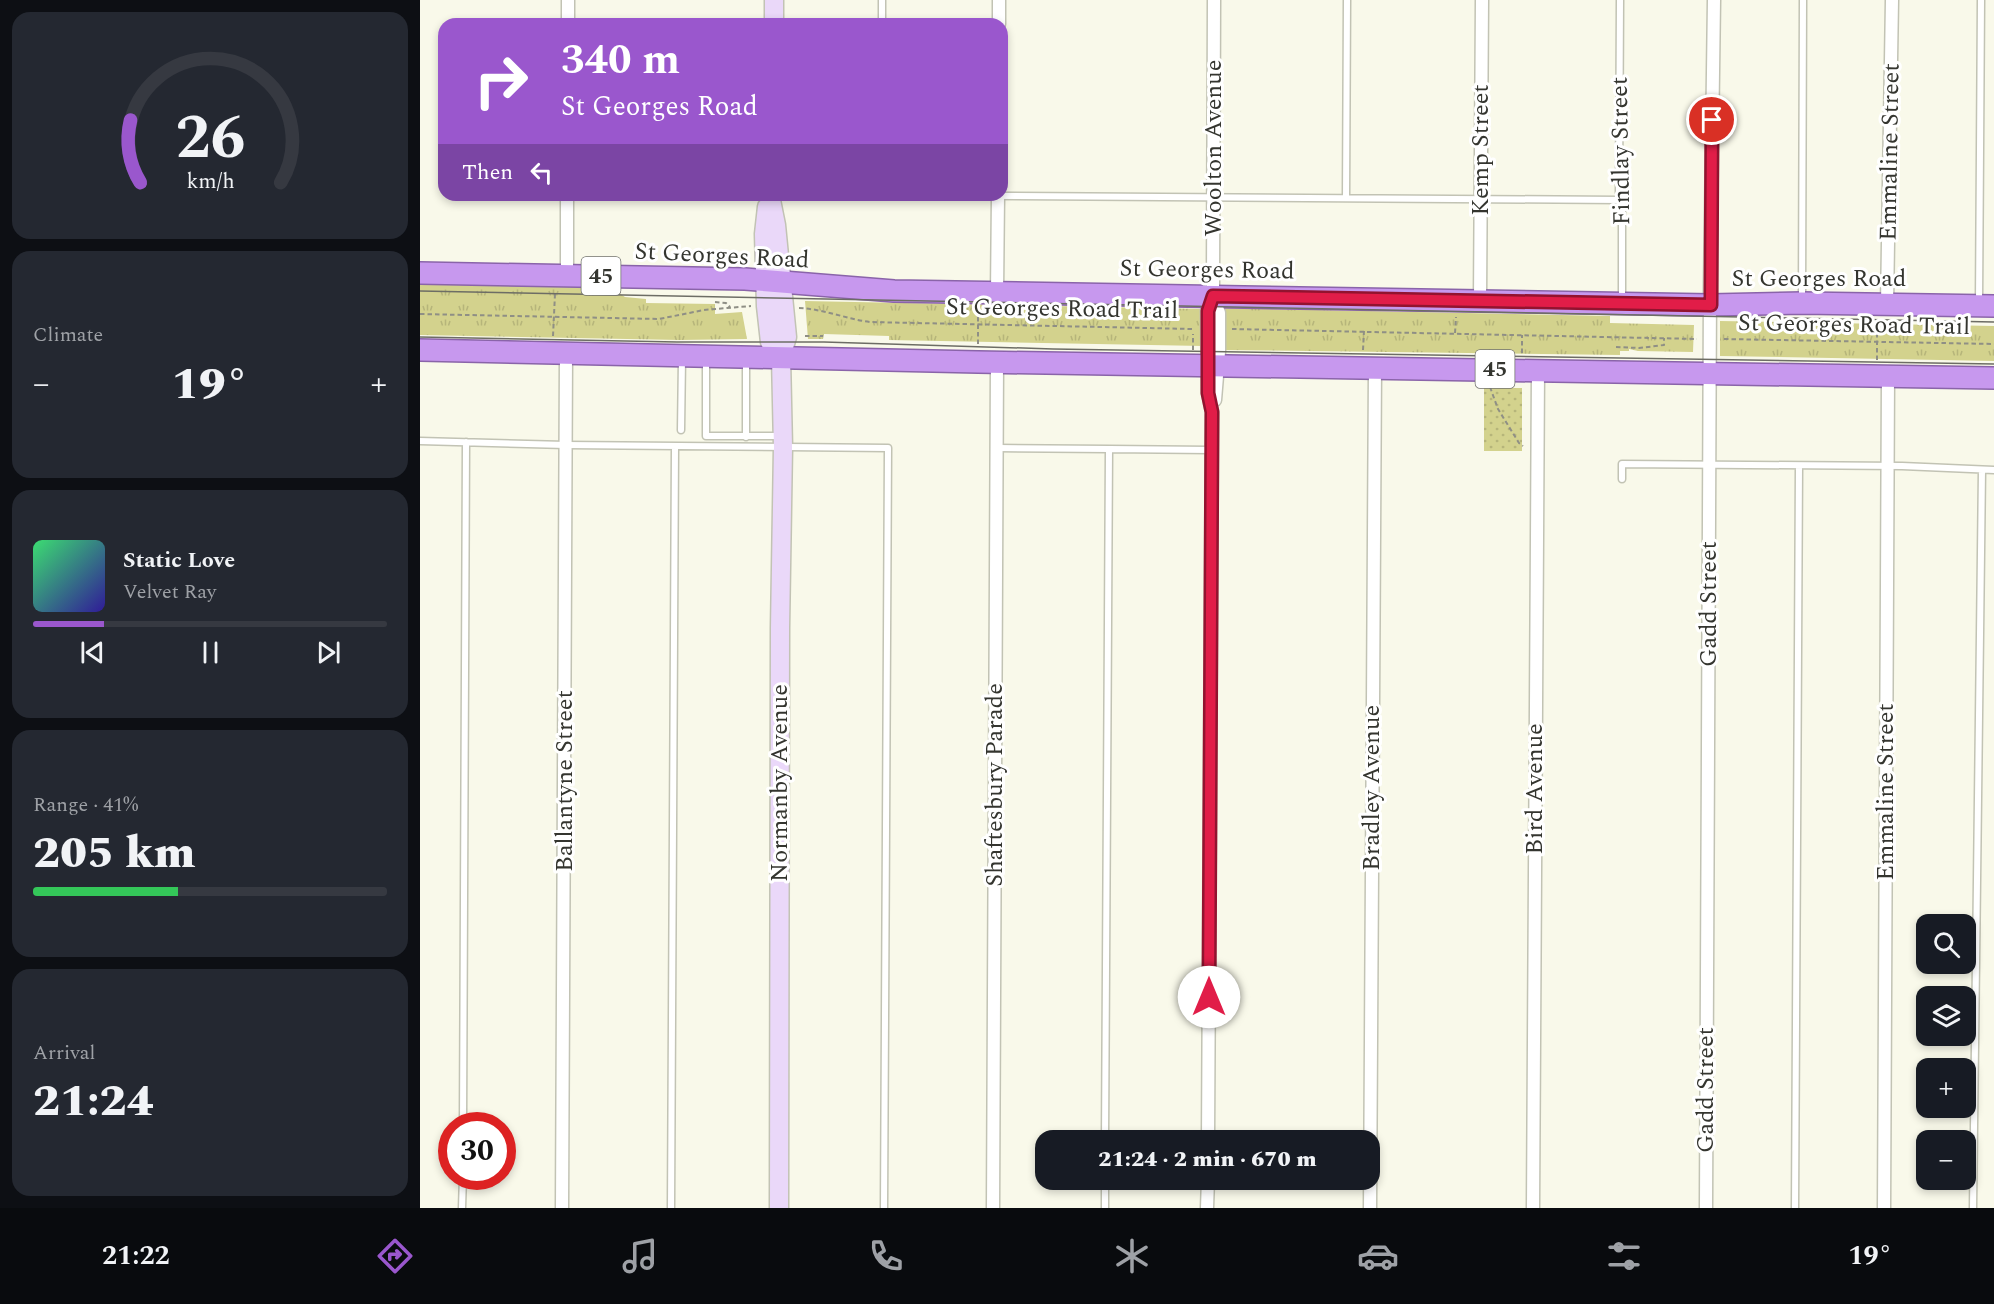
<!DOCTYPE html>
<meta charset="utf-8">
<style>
:root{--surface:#171b24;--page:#242831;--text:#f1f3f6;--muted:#9ea1a6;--line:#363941;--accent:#9a57cd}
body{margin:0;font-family:Spectral,serif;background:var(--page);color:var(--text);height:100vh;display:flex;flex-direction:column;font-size:22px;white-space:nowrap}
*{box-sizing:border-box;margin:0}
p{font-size:20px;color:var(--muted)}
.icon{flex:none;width:33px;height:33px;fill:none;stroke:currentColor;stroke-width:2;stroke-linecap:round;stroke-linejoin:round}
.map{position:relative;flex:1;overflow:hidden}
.side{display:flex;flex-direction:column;gap:12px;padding:12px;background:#0d0f14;width:420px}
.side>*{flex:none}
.guide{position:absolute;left:18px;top:18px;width:570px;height:183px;border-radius:18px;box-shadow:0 3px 9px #0003;background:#9a57cd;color:#fff;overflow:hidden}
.tools{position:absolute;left:1496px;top:914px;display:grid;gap:12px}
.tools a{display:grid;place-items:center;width:60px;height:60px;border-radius:12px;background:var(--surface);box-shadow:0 3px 9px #0003;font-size:30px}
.speed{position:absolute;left:18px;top:1112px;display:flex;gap:12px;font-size:30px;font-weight:700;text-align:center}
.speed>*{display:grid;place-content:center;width:78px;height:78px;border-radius:50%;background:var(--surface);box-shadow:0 3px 9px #0003;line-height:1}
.speed .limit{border:9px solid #d22;background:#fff;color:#111}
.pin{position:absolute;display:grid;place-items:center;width:51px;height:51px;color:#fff;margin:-26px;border:3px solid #fff;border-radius:50%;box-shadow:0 2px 6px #0007}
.me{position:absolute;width:66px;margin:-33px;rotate:0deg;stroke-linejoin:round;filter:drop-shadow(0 0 4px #0008)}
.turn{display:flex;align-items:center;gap:21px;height:126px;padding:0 24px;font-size:27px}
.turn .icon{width:78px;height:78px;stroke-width:2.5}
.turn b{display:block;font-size:42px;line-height:51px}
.then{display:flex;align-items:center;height:57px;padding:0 24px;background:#0003;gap:12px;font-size:22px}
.big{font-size:45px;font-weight:800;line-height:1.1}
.side .tile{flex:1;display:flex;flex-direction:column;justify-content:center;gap:9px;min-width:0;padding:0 21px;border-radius:18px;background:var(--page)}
.side .dial{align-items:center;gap:0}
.dial svg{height:156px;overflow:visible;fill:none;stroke:var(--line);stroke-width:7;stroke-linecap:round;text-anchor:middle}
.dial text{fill:var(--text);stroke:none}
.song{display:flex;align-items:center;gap:18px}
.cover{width:72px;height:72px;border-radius:9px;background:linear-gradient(135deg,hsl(140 70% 55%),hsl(250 70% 35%))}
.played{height:6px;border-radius:3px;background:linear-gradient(90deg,var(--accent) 20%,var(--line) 20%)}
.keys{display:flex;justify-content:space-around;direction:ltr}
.heat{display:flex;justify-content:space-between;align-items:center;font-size:33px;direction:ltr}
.charge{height:9px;border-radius:4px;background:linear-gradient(90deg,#34c759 41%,var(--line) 0)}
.trip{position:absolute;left:615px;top:1130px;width:345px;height:60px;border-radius:18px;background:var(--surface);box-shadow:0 3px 9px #0003;font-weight:800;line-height:60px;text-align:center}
.tabs{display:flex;height:96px;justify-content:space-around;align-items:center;background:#090b0e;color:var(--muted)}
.tabs .icon{width:42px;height:42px}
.tabs .active{color:var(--accent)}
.tabs b{font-size:27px;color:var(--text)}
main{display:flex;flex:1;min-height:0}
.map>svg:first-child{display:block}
.grass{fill:url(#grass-tufts)}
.park{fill:url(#park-dots)}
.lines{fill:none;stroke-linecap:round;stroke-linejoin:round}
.service-casing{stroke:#c2c3b4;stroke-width:9}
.minor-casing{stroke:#c2c3b4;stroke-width:15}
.secondary-casing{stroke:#c2c3b4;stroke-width:21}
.trunk-casing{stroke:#8a64a9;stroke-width:24}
.path{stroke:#8f8f85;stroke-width:2;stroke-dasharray:4.5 3;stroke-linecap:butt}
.service{stroke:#fff;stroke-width:6}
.minor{stroke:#fff;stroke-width:12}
.secondary{stroke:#ead8f9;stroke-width:18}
.trunk{stroke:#c798ee;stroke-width:21}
.tram{stroke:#6d6d65;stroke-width:1.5}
.route-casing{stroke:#92132f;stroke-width:15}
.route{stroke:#e11d48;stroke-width:10}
.labels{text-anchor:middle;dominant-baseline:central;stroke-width:6;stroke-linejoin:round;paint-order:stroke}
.shield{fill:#fff;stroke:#71726d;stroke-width:1.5}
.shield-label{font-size:22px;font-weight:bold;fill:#34352f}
.street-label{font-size:24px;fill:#34352f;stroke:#fff}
</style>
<main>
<section class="side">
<div class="tile dial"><svg viewBox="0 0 100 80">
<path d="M14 69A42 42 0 1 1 86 69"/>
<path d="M14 69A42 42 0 0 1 9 37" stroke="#9a57cd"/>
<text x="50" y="56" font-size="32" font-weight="700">26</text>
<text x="50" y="72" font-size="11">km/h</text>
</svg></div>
<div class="tile"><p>Climate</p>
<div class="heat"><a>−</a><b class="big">19°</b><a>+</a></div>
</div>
<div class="tile">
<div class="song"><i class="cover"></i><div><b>Static Love</b><p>Velvet Ray</p></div></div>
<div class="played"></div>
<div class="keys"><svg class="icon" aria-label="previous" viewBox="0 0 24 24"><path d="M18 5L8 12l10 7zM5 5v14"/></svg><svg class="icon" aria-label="pause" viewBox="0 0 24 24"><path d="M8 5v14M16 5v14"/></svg><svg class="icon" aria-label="next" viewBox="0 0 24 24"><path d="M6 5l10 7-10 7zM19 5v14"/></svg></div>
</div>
<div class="tile"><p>Range · 41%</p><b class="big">205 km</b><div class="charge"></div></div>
<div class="tile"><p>Arrival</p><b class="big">21:24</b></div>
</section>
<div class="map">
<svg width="1574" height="1208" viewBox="0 0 1574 1208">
<defs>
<pattern id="grass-tufts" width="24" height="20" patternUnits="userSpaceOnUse" patternTransform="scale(1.5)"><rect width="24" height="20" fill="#d3d28d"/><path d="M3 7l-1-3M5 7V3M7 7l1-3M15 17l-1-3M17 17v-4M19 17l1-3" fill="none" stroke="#b6b57a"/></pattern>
<pattern id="park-dots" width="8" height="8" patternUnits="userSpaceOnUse" patternTransform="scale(1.5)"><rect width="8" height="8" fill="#d3d28d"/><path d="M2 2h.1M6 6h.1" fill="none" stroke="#b6b57a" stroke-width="1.8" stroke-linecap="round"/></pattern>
</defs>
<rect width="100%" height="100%" fill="#f9f9ea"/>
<!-- grass -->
<path class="grass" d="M0,279L112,282L191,288L205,297L226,299V303L295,304V314L322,312L327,339L260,340L0,335Z
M385,301L783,309V346L469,340V336L404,334L403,339H388Z
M803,308L1190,316V323L1274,325L1273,352L1218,351L1209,349V351H1200V355L803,350Z
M1300,321L1574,326V361L1300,356Z"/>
<!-- park -->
<path class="park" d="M1064,388H1102V451H1064Z"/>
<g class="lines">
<!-- service casing -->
<g class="service-casing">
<path id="service" d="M1200,0L1199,192L1202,203V299
M462,24V0
M433,195L1201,200
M926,198L927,0
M1382,299L1383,0
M1559,302L1561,0
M286,361V436H360
M261,430L262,359
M326,437V359
M0,441L146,445L468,448L464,1208
M577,448L689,449
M1202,479V464L1482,466L1574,470
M43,1125L46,442
M685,1140L689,449L791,450
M42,1208L43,1176
M251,1208L255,446
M685,1208V1179
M1375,1208L1379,466
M1553,1208L1562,470"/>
</g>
<!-- minor casing -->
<g class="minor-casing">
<path id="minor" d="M794,0L793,282V296L799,313V352L795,400
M148,24V0
M579,24V0
M147,275V195
M577,293L578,195
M1060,300L1062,0
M1467,304L1472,0
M788,1140L792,412L788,393L787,311L793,296
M142,1208L146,354
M573,1208L577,362
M787,1208L788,1179
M950,1208L955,367
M1113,1208L1118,370
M1286,1208L1290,288L1294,0
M1464,1208L1468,376"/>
</g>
<!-- secondary casing -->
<g class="secondary-casing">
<path id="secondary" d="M354,24V0
M350,195L356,225L367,337L361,357L363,447L360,628L359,1208
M347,207L344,234L346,306L350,342L361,357"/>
</g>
<!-- trunk casing -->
<g class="trunk-casing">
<path id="trunk" d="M0,273L325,279L474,291L1291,305L1382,303L1574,306
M0,350L558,362L1574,378"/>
</g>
<!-- path -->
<path class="path" d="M295,302L306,303L310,307
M379,308C404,309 426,319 450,322L773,329
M0,314L239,319L284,310L331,306
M812,329L1277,339
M1035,333L1036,317
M133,336L135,294
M385,336H403
M1304,339L1574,344
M558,344V310
M1196,347L1219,348L1244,345V338
M773,350V334
M943,350L944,331
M1102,353V335
M1457,360V321
M1070,387L1078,409L1099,443L1103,446"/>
<!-- service -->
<use href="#service" class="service"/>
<!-- minor -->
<use href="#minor" class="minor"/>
<!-- secondary -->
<use href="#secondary" class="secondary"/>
<!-- trunk -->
<use href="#trunk" class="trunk"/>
<!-- tram -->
<path class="tram" d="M0,291L1574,322
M0,337L257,342H404L633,349L1574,364"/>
</g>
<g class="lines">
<!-- route casing -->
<g class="route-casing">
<path id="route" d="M789,997L792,412L788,393V311L793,296L1291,305L1292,120"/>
</g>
<!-- route -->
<use href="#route" class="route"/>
</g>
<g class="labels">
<!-- shield labels -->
<g class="shield">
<rect x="161.5" y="257" width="39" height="38" rx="4.5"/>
<rect x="1055.5" y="350" width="39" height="38" rx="4.5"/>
</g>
<g class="shield-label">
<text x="181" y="276">45</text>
<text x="1075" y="369">45</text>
</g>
<!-- street labels -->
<g class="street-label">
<text transform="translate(794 148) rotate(-90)">Woolton Avenue</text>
<text transform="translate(1061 150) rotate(-90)">Kemp Street</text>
<text transform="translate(1201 151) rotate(-91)">Findlay Street</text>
<text transform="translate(1470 152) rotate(-89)">Emmaline Street</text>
<text transform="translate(302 256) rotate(3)">St Georges Road</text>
<text transform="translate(787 270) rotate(1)">St Georges Road</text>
<text x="1399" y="279">St Georges Road</text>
<text transform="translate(642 309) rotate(1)">St Georges Road Trail</text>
<text transform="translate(1434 325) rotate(1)">St Georges Road Trail</text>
<text transform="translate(1289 604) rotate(-90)">Gadd Street</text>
<text transform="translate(145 781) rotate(-90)">Ballantyne Street</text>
<text transform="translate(360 783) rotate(-90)">Normanby Avenue</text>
<text transform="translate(575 785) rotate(-90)">Shaftesbury Parade</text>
<text transform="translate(952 788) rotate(-90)">Bradley Avenue</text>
<text transform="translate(1115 789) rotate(-90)">Bird Avenue</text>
<text transform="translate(1466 792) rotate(-90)">Emmaline Street</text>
<text transform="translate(1286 1090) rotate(-90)">Gadd Street</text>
</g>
</g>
</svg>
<div class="tools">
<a><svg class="icon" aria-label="search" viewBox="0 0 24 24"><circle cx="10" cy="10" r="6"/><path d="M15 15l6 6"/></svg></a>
<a><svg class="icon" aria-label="layers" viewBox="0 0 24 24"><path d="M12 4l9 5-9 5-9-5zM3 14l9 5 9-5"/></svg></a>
<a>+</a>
<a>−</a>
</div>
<div class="speed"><div class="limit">30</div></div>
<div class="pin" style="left:1292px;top:120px;background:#d93025"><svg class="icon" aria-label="arrive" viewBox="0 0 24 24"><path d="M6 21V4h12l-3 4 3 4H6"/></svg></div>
<svg class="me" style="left:789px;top:997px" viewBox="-20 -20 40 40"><circle r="19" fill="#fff"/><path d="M0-13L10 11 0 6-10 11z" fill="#e11d48"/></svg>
<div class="trip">21:24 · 2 min · 670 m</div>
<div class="guide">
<div class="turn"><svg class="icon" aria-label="right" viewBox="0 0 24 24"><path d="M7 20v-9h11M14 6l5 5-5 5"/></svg><div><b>340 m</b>St Georges Road</div></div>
<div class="then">Then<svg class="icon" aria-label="left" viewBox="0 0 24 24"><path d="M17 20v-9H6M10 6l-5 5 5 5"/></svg></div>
</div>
</div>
</main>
<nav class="tabs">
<b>21:22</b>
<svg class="icon active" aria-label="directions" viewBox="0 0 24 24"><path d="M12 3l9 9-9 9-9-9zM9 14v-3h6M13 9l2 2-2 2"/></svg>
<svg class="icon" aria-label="music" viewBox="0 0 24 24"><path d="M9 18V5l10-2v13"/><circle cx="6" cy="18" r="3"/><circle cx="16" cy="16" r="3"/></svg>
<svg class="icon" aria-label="phone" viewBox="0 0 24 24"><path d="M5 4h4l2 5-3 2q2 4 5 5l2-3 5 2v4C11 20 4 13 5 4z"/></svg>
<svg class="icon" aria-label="climate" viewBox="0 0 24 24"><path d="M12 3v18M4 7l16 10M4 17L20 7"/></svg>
<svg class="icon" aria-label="car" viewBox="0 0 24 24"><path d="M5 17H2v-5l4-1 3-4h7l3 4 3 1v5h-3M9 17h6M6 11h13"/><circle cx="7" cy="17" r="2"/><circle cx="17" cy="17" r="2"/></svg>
<svg class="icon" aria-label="filters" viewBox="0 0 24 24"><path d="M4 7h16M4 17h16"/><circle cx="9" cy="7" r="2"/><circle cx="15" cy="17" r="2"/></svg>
<b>19°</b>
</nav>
